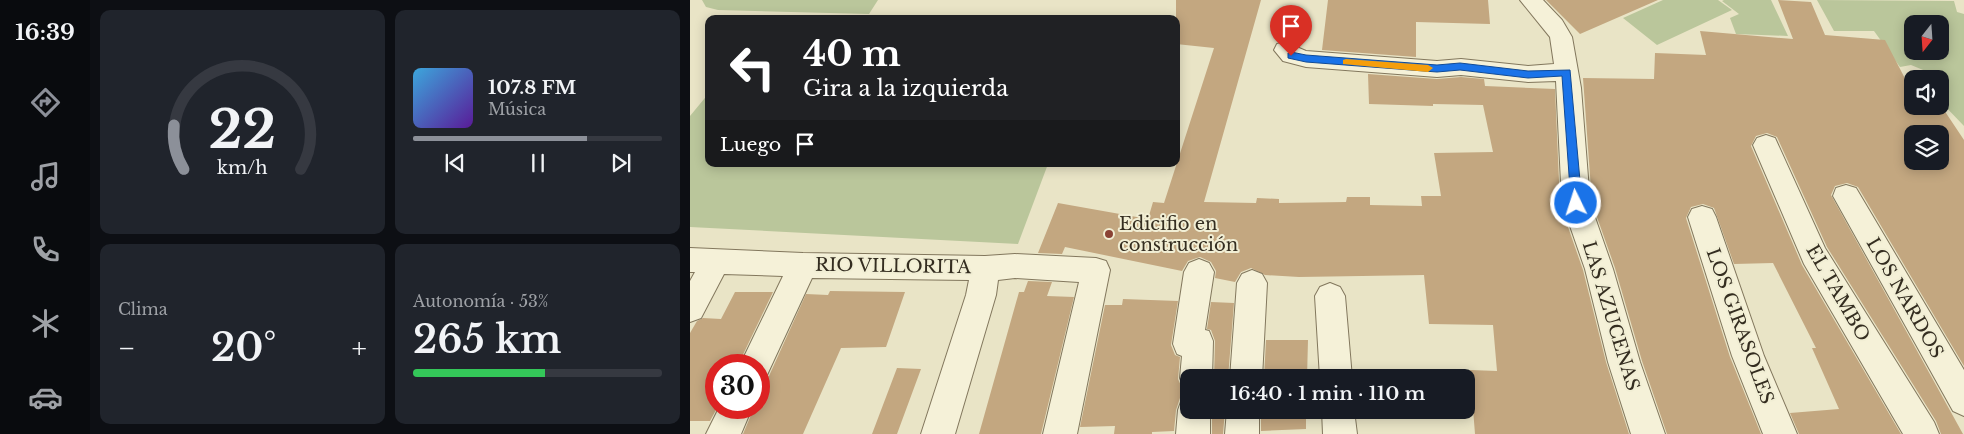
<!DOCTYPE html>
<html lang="es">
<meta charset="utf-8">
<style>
:root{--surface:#171b24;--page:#20242c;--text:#f1f3f6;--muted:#9ea1a6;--line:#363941;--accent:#8c9099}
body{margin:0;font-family:"Libre Baskerville",serif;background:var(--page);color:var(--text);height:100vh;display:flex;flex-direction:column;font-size:19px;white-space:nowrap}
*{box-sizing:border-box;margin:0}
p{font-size:16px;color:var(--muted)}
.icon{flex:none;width:28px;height:28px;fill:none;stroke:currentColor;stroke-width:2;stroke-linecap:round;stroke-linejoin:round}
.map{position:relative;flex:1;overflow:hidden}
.details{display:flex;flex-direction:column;gap:10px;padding:10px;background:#0d0f14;width:600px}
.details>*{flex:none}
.banner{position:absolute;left:15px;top:15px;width:475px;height:152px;border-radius:10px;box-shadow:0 2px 12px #0003;background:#202124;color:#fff;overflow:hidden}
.needle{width:32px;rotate:197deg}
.controls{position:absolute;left:1214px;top:15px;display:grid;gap:10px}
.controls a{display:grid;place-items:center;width:45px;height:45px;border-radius:10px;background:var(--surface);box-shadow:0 2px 12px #0003;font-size:25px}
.speed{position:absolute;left:15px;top:354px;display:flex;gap:10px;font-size:25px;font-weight:700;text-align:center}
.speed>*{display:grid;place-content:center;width:65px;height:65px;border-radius:50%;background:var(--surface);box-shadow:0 2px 12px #0003;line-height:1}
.speed .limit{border:8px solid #d22;background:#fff;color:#111}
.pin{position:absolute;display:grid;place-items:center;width:42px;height:42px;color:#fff;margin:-51px -21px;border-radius:50% 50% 50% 0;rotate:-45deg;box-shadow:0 0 5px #0007}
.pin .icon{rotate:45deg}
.me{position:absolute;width:55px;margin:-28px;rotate:356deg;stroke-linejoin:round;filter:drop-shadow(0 0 4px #0008)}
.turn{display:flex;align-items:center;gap:18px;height:105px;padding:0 15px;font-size:22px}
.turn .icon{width:65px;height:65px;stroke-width:2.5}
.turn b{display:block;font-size:35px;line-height:42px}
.then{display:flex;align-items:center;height:48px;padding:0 15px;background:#0003;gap:10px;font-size:19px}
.big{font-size:38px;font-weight:600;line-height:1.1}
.details .card{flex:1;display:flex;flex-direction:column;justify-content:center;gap:8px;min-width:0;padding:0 18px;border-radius:10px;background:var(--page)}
.details .dial{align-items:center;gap:0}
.dial svg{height:130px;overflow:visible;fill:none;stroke:var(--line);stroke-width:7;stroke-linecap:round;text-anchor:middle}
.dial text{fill:var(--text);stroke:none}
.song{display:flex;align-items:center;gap:15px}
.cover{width:60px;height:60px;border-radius:8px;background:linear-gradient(135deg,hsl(200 70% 55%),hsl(270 70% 35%))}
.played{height:5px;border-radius:2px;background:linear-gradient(90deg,var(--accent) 70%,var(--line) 70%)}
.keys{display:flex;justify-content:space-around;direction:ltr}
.heat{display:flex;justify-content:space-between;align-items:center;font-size:28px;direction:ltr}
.charge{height:8px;border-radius:4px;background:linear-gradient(90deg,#34c759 53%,var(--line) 0)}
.details .tiles{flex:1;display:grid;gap:10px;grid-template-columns:repeat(2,1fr)}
.trip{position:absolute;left:490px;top:369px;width:295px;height:50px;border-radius:10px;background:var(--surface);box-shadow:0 2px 12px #0003;font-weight:600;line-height:50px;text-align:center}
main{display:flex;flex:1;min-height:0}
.dock{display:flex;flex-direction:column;width:90px;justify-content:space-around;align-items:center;background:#090b0e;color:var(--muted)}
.dock .icon{width:35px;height:35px}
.dock .current{color:var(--accent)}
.dock b{font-size:22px;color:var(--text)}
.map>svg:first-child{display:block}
.green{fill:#bac69b;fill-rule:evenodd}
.building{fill:#c3a780;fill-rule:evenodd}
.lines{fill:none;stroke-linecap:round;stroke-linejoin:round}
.minor-casing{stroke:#82775d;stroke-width:2}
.minor{fill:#f5f1d8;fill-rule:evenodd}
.route{fill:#1a73e8;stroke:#114b97}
.slow{fill:#f59e0b}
.poi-dot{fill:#8a4234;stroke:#f1eed4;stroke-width:2}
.labels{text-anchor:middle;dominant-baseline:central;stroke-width:4;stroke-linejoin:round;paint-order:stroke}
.poi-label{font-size:18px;fill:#342d20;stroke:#f1eed4;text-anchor:start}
.street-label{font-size:18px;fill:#342d20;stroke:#f1eed4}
</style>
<main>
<nav class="dock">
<b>16:39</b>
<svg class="icon current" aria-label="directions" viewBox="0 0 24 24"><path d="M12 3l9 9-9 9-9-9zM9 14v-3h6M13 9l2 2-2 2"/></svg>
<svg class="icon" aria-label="music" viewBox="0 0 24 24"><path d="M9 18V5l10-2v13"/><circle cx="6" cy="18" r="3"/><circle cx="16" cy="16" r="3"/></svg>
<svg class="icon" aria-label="phone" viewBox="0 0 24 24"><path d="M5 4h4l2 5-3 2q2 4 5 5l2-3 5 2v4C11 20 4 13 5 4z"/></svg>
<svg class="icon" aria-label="climate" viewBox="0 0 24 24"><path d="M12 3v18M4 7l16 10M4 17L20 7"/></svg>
<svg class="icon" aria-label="car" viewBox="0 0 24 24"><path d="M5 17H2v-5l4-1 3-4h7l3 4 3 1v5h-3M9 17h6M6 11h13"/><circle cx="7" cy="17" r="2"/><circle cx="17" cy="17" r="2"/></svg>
</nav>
<section class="details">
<div class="tiles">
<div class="card dial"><svg viewBox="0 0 100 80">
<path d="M14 69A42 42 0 1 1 86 69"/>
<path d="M14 69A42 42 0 0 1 8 42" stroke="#8c9099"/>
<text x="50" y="56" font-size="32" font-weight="700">22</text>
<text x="50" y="72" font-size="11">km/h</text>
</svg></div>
<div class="card">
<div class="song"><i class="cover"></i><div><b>107.8 FM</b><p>Música</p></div></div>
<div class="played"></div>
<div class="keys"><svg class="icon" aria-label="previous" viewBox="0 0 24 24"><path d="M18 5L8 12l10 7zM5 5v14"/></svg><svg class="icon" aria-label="pause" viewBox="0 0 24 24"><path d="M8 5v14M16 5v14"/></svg><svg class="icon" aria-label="next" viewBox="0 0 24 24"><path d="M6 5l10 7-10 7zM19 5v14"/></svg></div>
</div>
<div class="card"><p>Clima</p>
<div class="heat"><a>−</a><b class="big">20°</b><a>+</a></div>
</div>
<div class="card"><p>Autonomía · 53%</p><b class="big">265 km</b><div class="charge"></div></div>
</div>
</section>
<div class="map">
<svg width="1274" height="434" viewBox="0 0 1274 434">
<rect width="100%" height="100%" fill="#e9e4c6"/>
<!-- green -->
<path class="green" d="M12,0H188L179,14L28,10L16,7Z
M973,0H1028L1042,10L967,45L933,18Z
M1034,0H1081L1098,36L1046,34L1040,18L1049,14L1032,1Z
M1127,0L1264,1L1267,12L1274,14V126L1250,101V79H1240L1238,72L1221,65L1210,67L1184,31H1144ZM1222,24H1250V51H1222Z
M19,93V164H358L328,244L0,227V116Z"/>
<!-- building -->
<path class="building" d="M486,0H571L514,202L566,203L567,198L589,199V203L656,202L657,197H680V205L732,206L731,196H751L744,153L803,152L793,105L743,104V106L679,104L678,74L747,79L771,77L794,79L795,86L865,89L870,204L893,270L916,362L939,434H785L780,370L807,371L803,325L739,324L734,275L609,277L575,275L561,268L551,272L545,282L525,278L526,271L521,262L510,257L498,261L492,271L375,247L372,254L348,253L368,203L458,219L463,202L474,203L524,48L486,44Z
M638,0H798L800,24L726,22V57L632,50Z
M856,0H968L890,34Z
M1088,0L1121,2L1135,35L1195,40L1222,92V106L1252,107L1274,140V366L1168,187L1157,183L1145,186L1141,195L1273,434H1251L1246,421L1137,247L1087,137L1077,133L1066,136L1061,146L1112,265L1211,434H1109L1100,413L1149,409L1122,348H1126L1083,263L1044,264L1024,208L1013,204L1001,207L996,218L1040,357L1071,434H977L952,361L925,268L902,203L893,78L964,79L965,53L1016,55L1010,31L1103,39ZM1222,134H1250V161H1222Z
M338,281L362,282L357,296L384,297L351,434H289L329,292H334Z
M140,291L215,292L196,347L151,348L113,434H53L64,408H69V381L79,376L116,294L138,295Z
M45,292H83L48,365H26L27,408L20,421H0V333L7,321L13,318L31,319Z
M433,299L488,301L481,345L485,355L490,357L488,379L493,390L499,392V394L490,398L486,410L484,431L462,432V434H424L425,426L390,427L415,305H432Z
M521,302L544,303L538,378H524L525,341L521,330L517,329Z
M576,340H618L617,378H574Z
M207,368L231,369L207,434H182Z
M522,410H535L533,434H522Z
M571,410H616V429L571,431Z"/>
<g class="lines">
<!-- minor casing -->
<g class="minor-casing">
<path id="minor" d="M830,0H853L872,20L882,37L891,88L900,203L923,269L950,362L975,434H941L918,362L895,269L872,203L866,81L838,82L771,75L747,77L616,67L593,61L584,50L587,44L595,42L616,51L747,61L771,59L838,66L864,64L860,37Z
M1076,135L1085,138L1135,248L1244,422L1249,434H1213L1114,264L1063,145L1067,138Z
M1156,185L1166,188L1274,370V416L1263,411L1143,196L1146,188Z
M1012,206L1022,209L1026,217L1074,356L1107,434H1073L1042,356L998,217L1002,209Z
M0,248L113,253L295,256L325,254L406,258L416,261L420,270L387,434H353L389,282L325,278L308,280L306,295L265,434H231L276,295L279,280L122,278L77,375L69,379V365H50L93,276L34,274L11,318L0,322V281L5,272H0Z
M509,259L519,263L524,272L515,330L519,331L523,341L522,378H499V390L495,389L490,378L492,356L487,354L483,344L494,272L499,263Z
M562,270L572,274L577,283L572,378H540L547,283L552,274Z
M640,283L650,287L655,296L662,378H630L625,296L630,287Z
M499,396V410H520V434H486L488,410L492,399Z
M29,408H62L51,434H16Z
M537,410H569V434H535Z
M632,410H664L667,434H633Z"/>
</g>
<!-- minor -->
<use href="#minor" class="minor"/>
</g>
<!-- route -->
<path class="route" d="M601,52L616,55L747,65L770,63L838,71L880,70L892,203L890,206H882L881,203L872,76L838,78L770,70L747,72L616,62L598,58V53Z"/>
<!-- slow -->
<path class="slow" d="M656,59L738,65L743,68L738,72L653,64V60Z"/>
<!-- markers -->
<circle class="poi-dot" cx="419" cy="234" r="5"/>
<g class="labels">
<!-- poi labels -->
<g class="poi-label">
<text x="429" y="224">Edicifio en<tspan x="429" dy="21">construcción</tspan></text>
</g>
<!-- street labels -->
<g class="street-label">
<text transform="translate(203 266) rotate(1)">RIO VILLORITA</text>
<text transform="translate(1148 293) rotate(60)">EL TAMBO</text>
<text transform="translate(1215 298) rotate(60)">LOS NARDOS</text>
<text transform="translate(921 316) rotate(73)">LAS AZUCENAS</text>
<text transform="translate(1050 326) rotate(70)">LOS GIRASOLES</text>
</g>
</g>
</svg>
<div class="controls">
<a><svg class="needle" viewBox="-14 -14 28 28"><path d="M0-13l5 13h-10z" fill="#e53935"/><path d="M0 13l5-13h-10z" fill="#9ea1a6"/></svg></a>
<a><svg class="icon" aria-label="sound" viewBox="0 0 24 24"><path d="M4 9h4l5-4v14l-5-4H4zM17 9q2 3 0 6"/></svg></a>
<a><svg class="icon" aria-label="layers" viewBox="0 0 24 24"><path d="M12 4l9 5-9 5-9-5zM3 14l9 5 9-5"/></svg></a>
</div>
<div class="speed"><div class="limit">30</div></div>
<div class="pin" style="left:601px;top:56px;background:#d93025"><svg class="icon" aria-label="arrive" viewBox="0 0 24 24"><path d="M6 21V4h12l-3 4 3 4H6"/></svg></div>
<svg class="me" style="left:886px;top:203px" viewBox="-20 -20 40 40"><circle r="17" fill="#1a73e8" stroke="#fff" stroke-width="3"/><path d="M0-11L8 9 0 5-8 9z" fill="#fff"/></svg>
<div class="trip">16:40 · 1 min · 110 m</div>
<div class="banner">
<div class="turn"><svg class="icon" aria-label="left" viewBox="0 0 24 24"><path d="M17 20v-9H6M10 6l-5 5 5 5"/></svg><div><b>40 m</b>Gira a la izquierda</div></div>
<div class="then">Luego<svg class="icon" aria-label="arrive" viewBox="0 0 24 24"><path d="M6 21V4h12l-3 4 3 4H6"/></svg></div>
</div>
</div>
</main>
